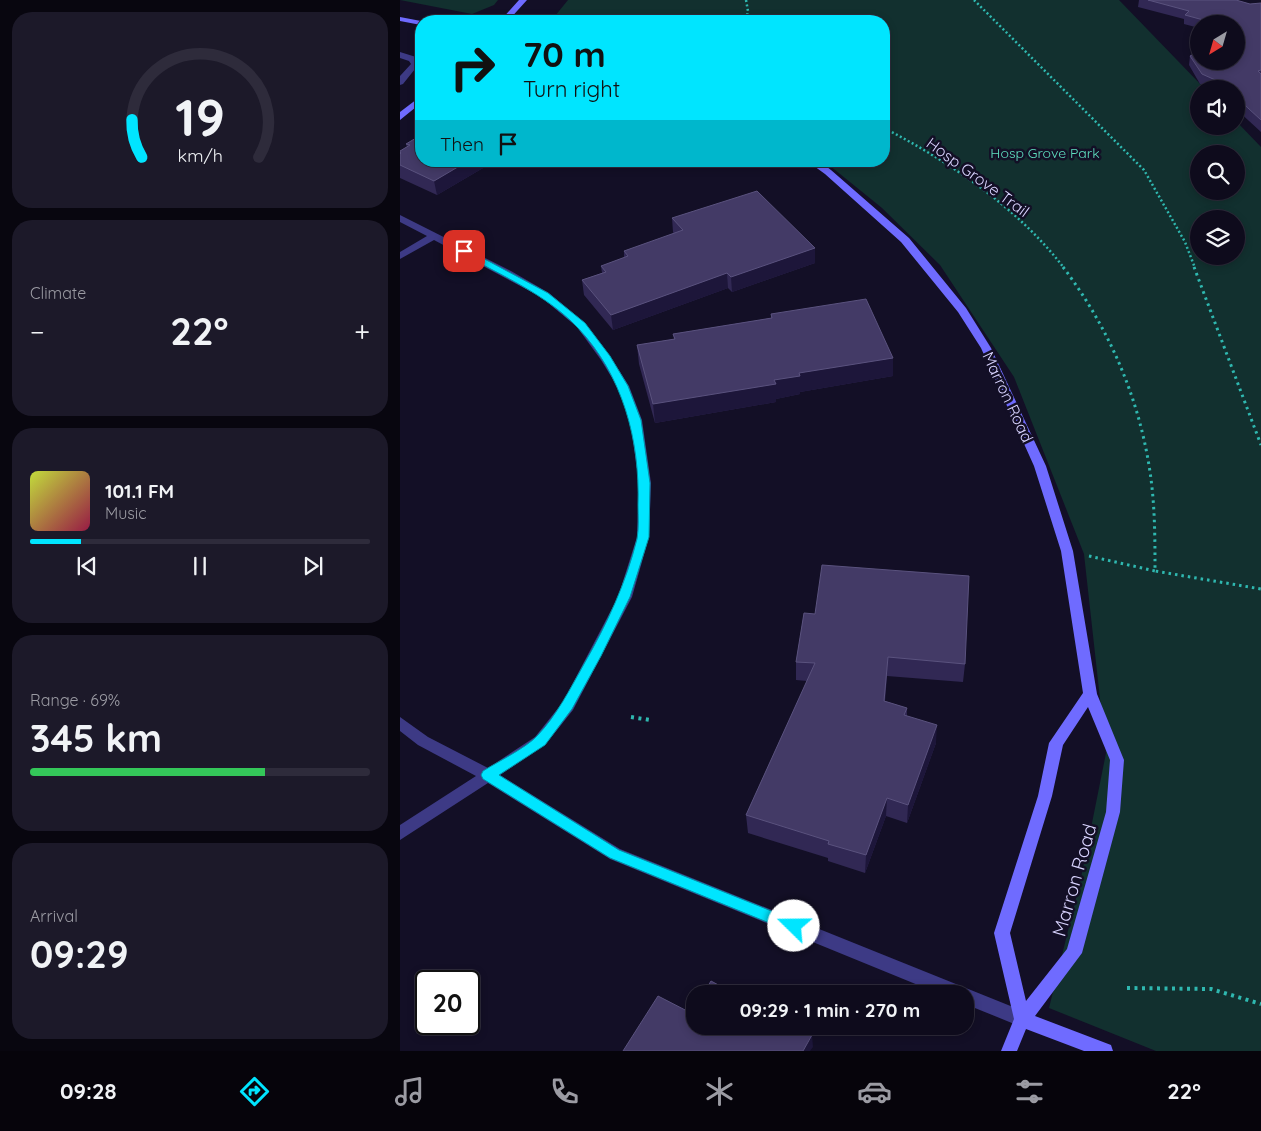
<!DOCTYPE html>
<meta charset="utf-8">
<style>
:root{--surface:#0e0b1c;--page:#1c1929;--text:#f1f3f6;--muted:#9b9ba3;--line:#2e2b3b;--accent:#00e5ff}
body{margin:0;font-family:Quicksand,sans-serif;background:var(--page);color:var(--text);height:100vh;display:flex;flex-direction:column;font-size:19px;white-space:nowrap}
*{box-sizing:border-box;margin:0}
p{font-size:16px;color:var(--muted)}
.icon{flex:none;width:28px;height:28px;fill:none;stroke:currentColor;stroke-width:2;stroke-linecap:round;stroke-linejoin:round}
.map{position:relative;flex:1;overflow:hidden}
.details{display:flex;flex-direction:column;gap:12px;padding:12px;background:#08060f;width:400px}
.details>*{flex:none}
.top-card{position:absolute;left:15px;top:15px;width:475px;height:152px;border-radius:20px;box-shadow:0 2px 8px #0003,0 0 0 1px var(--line);background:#00e5ff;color:#111;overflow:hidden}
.needle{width:32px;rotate:217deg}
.controls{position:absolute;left:790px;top:15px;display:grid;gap:10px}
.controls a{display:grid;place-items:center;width:55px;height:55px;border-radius:50%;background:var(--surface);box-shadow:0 2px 8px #0003,0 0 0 1px var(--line);font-size:25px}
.speed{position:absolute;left:15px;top:970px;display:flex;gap:10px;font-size:25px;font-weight:700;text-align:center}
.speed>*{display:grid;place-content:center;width:65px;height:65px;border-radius:50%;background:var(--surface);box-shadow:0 2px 8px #0003,0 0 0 1px var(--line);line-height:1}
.speed .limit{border:2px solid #111;border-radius:8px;background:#fff;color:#111}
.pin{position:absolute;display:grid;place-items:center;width:42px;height:42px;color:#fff;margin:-21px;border-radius:10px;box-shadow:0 2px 8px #0006}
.me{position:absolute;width:55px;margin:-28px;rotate:292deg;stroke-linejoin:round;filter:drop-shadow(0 0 4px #0008)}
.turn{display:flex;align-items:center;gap:18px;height:105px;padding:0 25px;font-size:22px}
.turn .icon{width:65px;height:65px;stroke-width:2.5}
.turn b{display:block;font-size:35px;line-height:42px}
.then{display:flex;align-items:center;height:48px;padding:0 25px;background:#0003;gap:10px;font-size:19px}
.big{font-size:38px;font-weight:700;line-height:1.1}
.details .tile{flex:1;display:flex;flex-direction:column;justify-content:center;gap:8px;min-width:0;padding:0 18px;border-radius:20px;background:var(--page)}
.details .dial{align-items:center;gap:0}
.dial svg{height:130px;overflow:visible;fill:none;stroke:var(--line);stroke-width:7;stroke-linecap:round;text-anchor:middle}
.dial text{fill:var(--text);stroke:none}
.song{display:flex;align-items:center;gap:15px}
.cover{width:60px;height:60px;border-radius:8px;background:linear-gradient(135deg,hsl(70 70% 55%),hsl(340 70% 35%))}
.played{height:5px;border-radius:2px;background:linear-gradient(90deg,var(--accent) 15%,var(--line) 15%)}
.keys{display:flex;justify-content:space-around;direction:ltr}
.heat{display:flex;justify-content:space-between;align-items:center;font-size:28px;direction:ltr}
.charge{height:8px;border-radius:4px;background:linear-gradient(90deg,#34c759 69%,var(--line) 0)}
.trip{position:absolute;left:286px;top:985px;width:288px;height:50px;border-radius:20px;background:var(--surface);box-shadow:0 2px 8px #0003,0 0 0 1px var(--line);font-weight:700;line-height:50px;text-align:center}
.tab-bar{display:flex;height:80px;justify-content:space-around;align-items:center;background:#06040b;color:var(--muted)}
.tab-bar .icon{width:35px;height:35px}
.tab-bar .on{color:var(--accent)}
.tab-bar b{font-size:22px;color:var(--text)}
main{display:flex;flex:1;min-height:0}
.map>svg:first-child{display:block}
.green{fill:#12302f;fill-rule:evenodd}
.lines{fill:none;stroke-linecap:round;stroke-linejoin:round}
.path-far2{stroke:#2fb8b0;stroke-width:2.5;stroke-dasharray:2 2.5;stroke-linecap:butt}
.path-far1{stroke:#2fb8b0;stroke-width:3;stroke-dasharray:2.5 4;stroke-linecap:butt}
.path{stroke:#2fb8b0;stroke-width:4;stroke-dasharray:3 4.5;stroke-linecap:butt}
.lane{fill:#3d3a85;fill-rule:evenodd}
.secondary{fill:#6f6bff;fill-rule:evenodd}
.wall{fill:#312854}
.shaded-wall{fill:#1d163a}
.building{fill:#433a66;stroke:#5a527e}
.route{fill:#00e5ff;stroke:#0095a6}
.labels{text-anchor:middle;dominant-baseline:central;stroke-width:5;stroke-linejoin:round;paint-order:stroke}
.far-park-label{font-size:14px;fill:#5fe0c0;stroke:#130f26}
.street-label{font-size:16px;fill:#d9d4ff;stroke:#130f26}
.near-street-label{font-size:19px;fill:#d9d4ff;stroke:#130f26}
</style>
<main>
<section class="details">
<div class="tile dial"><svg viewBox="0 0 100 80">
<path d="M14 69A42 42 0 1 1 86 69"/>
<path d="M14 69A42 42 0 0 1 8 46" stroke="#00e5ff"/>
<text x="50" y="56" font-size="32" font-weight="700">19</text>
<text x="50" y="72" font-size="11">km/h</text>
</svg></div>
<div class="tile"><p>Climate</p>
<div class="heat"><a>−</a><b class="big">22°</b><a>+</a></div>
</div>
<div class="tile">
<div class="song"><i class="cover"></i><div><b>101.1 FM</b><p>Music</p></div></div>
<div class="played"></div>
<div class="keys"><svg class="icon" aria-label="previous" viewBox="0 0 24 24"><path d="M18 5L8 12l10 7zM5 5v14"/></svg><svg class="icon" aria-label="pause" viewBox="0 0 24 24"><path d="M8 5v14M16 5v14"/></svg><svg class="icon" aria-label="next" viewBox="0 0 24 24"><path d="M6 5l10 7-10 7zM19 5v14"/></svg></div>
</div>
<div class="tile"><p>Range · 69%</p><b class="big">345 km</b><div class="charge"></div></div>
<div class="tile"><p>Arrival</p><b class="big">09:29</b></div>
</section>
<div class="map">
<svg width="861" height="1051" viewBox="0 0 861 1051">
<rect width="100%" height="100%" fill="#130f26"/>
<!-- green -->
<path class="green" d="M0,0H98L94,5L72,14Z
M168,0H719L805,89H799V126H836V121L861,147V1051H756L649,1008L681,878L706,753L684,554L614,377L540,265L482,208L424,161H484V21H144L155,16ZM799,154H836V191H799ZM799,219H836V256H799Z"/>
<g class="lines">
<!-- path-far2 -->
<path class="path-far2" d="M346,0L348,11L346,21
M574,0L744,170L785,242L795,268
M484,128C550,162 618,208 664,268"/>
<!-- path-far1 -->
<path class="path-far1" d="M663,267C710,329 741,402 751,479C755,510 755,541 755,571L861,589
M794,267L861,445
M689,556L755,571"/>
<!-- path -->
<path class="path" d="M231,717L250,720
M727,988L811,989L861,1004"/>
<!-- lane -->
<path class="lane" d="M0,52L16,57L19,64L3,84L0,85V76L11,64L9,61L0,58Z
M0,215L111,271L149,293L185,323L210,356L229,386L242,420L251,483L249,537L232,597L173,710L145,745L100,775L220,849L628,1013L630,1019L628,1025L622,1027L565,1004V994H540L210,859L88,783L0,840V825L76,776L18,745L0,731V717L28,737L88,768L135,737L163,702L218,597L237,537L239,483L230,420L217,386L201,360L177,327L141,297L34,240L0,259V252L27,236L0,222Z"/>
<!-- secondary -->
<path class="secondary" d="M119,0H127L108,21H100Z
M0,17L21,21H24H21V25L0,21Z
M21,96V103L0,120V112Z
M407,161H419L431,170L509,238L566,308L591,348L646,466L673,551L697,694L724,760L720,812L682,953L635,1016L711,1045L713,1051H684L626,1029L617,1051H601L614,1019L594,933L638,796L649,743L683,693L661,551L634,466L581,348L558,312L501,242L425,174ZM688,707L710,760L706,812L667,949L626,1001L610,933L652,796L663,745Z"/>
</g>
<!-- wall -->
<path class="wall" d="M739,0H836L850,4L861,3V132L836,109V89H810L800,84L789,65L790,56L836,61V24H799V28L784,24V19L738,7Z
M21,135V161H95L37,195L0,178V151L7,147L6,144Z
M272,218L415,248V263L332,292L328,288L213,330L184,295L182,280L202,273L201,266L224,258V251L274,234L273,232Z
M371,314L493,358V376L400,392V394L376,399V402L255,423L239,364L237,345L274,339L273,334L371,318Z
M404,613L565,664L563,682L487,676L485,701L507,708V716L536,743L507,823L486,816L465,873L428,861V858L348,833L346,815L407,681L396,680V662Z"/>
<!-- shaded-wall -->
<path class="shaded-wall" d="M68,161H95L37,195L34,181Z
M415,248V263L332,292L331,277Z
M327,273L328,288L213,330L211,315Z
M493,358V376L400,392V394L376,399V402L255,423L253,404L374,380L399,373Z
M537,725L536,743L507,823L508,805Z
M487,798L486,816L465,873L466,855Z
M412,1035L413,1047L410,1051H403Z"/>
<!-- building -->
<path class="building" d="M748,0H836L850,4L861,3V70L858,71L861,74V120L836,97V89H828L822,83L802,74L790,56L799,51V61H836V29H837H836V24H818L785,15L789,11Z
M21,135V161H68L34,181L0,165V154L1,153L0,152V151L10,145L6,144Z
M357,191L415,248L331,277L327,273L211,315L182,280L206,272L201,266L228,256L224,251L283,230L272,218Z
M466,299L493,358L399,373L400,376L374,380L376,384L253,404L237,345L275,339L273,334L372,318L371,314Z
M422,565L569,576L565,664L488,657L484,701L507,708L504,715L537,725L508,805L487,798L466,855L428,844L429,841L346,815L415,663L396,662L404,613L415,614Z
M311,981L335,994H303Z
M258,996L291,1013L295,1007V1026H396L412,1035L403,1051H223Z"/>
<!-- route -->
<path class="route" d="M64,248L148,293L185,323L210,356L228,386L241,420L250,483L249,537L230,597L201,656L172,709L145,745L99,775L219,850L399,922L401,926L399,931L394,933L389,931L210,858L83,779L81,775L83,771C97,762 126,748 137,736C157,715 170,689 184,664C207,624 226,583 237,539C239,528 238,516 238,505C240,440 223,376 178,328C146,294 100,275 61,253L59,251Z"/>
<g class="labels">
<!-- far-park labels -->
<g class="far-park-label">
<text x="645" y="153">Hosp Grove Park</text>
</g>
<!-- street labels -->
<g class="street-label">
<text transform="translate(578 177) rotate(36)">Hosp Grove Trail</text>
<text transform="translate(608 397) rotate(65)">Marron Road</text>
</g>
<!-- near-street labels -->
<g class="near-street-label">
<text transform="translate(674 880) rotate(-74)">Marron Road</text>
</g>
</g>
</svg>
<div class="controls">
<a><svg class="needle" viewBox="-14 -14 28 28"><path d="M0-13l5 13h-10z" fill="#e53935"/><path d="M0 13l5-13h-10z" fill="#9b9ba3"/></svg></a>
<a><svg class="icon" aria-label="sound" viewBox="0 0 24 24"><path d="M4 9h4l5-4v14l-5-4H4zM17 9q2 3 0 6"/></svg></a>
<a><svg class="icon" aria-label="search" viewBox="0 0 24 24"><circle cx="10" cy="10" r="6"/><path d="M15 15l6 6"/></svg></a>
<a><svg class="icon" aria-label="layers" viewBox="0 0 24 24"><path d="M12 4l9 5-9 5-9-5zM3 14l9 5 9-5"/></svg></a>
</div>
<div class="speed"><div class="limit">20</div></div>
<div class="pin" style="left:64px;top:251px;background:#d93025"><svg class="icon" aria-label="arrive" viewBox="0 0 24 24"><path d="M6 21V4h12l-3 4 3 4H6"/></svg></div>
<svg class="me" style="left:394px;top:926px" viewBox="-20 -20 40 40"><circle r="19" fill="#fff"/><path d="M0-13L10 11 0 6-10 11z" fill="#00e5ff"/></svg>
<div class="trip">09:29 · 1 min · 270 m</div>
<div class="top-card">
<div class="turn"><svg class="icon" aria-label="right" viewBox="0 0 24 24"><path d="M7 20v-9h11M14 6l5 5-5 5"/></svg><div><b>70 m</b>Turn right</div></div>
<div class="then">Then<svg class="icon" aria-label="arrive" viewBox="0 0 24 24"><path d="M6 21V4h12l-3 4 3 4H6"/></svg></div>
</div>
</div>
</main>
<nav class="tab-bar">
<b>09:28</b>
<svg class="icon on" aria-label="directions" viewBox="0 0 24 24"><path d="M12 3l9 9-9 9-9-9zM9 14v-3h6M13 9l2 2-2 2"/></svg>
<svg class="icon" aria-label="music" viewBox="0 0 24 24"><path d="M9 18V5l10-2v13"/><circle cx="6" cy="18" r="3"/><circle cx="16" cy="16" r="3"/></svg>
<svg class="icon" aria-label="phone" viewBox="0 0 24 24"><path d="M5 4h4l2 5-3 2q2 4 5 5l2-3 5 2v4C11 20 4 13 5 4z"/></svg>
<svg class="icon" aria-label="climate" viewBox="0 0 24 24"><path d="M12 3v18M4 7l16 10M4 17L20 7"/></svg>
<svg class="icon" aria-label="car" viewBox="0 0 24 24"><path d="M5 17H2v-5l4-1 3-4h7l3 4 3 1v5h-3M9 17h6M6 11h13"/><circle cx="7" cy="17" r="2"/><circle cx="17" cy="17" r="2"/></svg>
<svg class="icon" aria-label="filters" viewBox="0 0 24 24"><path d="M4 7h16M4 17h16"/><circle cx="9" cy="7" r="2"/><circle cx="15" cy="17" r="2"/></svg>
<b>22°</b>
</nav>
